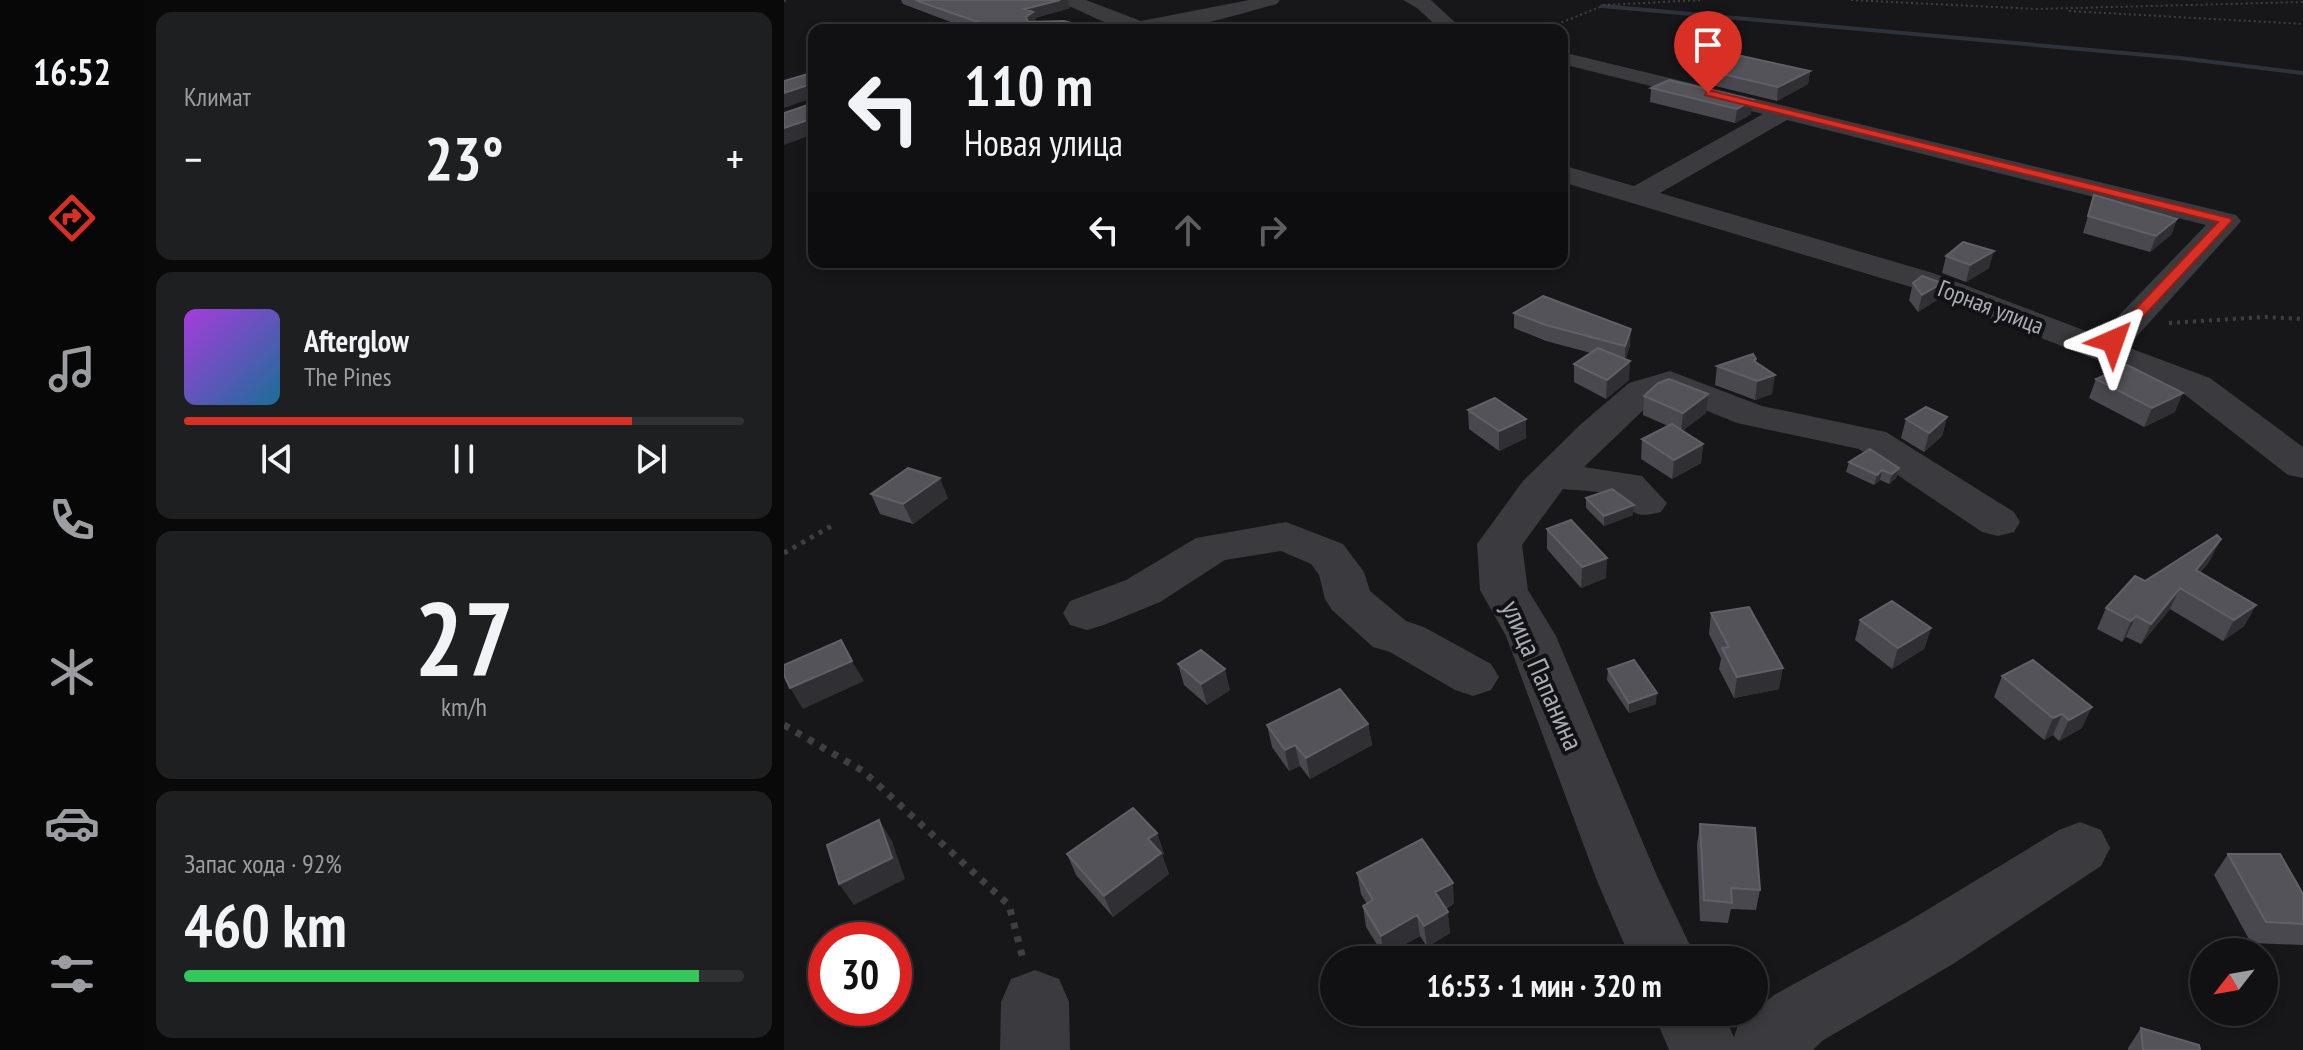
<!DOCTYPE html>
<html lang="ru">
<meta charset="utf-8">
<style>
:root{--surface:#111113;--page:#1e1f21;--text:#f1f3f6;--muted:#9c9da0;--line:#303133;--accent:#d93025}
body{margin:0;font-family:"PT Sans Narrow",sans-serif;background:var(--page);color:var(--text);height:100vh;display:flex;flex-direction:column;font-size:30px;white-space:nowrap}
*{box-sizing:border-box;margin:0}
p{font-size:26px;color:var(--muted)}
.icon{flex:none;width:44px;height:44px;fill:none;stroke:currentColor;stroke-width:2;stroke-linecap:round;stroke-linejoin:round}
.map{position:relative;flex:1;overflow:hidden}
.side{display:flex;flex-direction:column;gap:12px;padding:12px;background:#09090a;width:640px}
.side>*{flex:none}
.top-card{position:absolute;left:24px;top:24px;width:760px;height:244px;border-radius:16px;box-shadow:0 4px 12px #0003,0 0 0 2px var(--line);background:#111113;color:var(--text);overflow:hidden}
.needle{width:52px;rotate:239deg}
.fabs{position:absolute;left:1406px;top:938px;display:grid;gap:16px}
.fabs a{display:grid;place-items:center;width:88px;height:88px;border-radius:50%;background:var(--surface);box-shadow:0 4px 12px #0003,0 0 0 2px var(--line);font-size:40px}
.speed{position:absolute;left:24px;top:922px;display:flex;gap:16px;font-size:40px;font-weight:700;text-align:center}
.speed>*{display:grid;place-content:center;width:104px;height:104px;border-radius:50%;background:var(--surface);box-shadow:0 4px 12px #0003,0 0 0 2px var(--line);line-height:1}
.speed .limit{border:12px solid #d22;background:#fff;color:#111}
.pin{position:absolute;display:grid;place-items:center;width:68px;height:68px;color:#fff;margin:-82px -34px;border-radius:50% 50% 50% 0;rotate:-45deg;box-shadow:0 0 8px #0007}
.pin .icon{rotate:45deg}
.me{position:absolute;width:88px;margin:-44px;rotate:43deg;stroke-linejoin:round;filter:drop-shadow(0 0 6px #0008)}
.turn{display:flex;align-items:center;gap:28px;height:168px;padding:0 24px;font-size:36px}
.turn .icon{width:104px;height:104px;stroke-width:2.5}
.turn b{display:block;font-size:56px;line-height:68px}
.lanes{display:flex;align-items:center;height:76px;padding:0 24px;background:#0003;justify-content:center;gap:40px;direction:ltr}
.lanes .off{opacity:.35}
.big{font-size:60px;font-weight:700;line-height:1.1}
.side .card{flex:1;display:flex;flex-direction:column;justify-content:center;gap:12px;min-width:0;padding:0 28px;border-radius:16px;background:var(--page)}
.side .dial{align-items:center;gap:0}
.dial b{font-size:104px;line-height:1}
.song{display:flex;align-items:center;gap:24px}
.cover{width:96px;height:96px;border-radius:12px;background:linear-gradient(135deg,hsl(280 70% 55%),hsl(200 70% 35%))}
.played{height:8px;border-radius:4px;background:linear-gradient(90deg,var(--accent) 80%,var(--line) 80%)}
.keys{display:flex;justify-content:space-around;direction:ltr}
.heat{display:flex;justify-content:space-between;align-items:center;font-size:44px;direction:ltr}
.charge{height:12px;border-radius:6px;background:linear-gradient(90deg,#34c759 92%,var(--line) 0)}
.trip{position:absolute;left:536px;top:946px;width:448px;height:80px;border-radius:40px;background:var(--surface);box-shadow:0 4px 12px #0003,0 0 0 2px var(--line);font-weight:700;line-height:80px;text-align:center}
main{display:flex;flex:1;min-height:0}
.tabs{display:flex;flex-direction:column;width:144px;justify-content:space-around;align-items:center;background:#070708;color:var(--muted)}
.tabs .icon{width:56px;height:56px}
.tabs .current{color:var(--accent)}
.tabs b{font-size:36px;color:var(--text)}
.map>svg:first-child{display:block}
.lines{fill:none;stroke-linecap:round;stroke-linejoin:round}
.stream{stroke:#2d333c;stroke-width:4}
.path-far3{stroke:#3e3f44;stroke-width:2;stroke-dasharray:2 3;stroke-linecap:butt}
.path-far2{stroke:#3e3f44;stroke-width:4;stroke-dasharray:3 5;stroke-linecap:butt}
.path-far1{stroke:#3e3f44;stroke-width:5;stroke-dasharray:4 6;stroke-linecap:butt}
.path{stroke:#3e3f44;stroke-width:7;stroke-dasharray:6 8;stroke-linecap:butt}
.minor{fill:#3a3a3f;fill-rule:evenodd}
.wall{fill:#48484e}
.shaded-wall{fill:#303034}
.building{fill:#535359;stroke:#606168;stroke-width:2}
.route{fill:#d93025;stroke:#8d1f18;stroke-width:2}
.labels{text-anchor:middle;dominant-baseline:central;stroke-width:8;stroke-linejoin:round;paint-order:stroke}
.far-street-label{font-size:24px;fill:#aaacb8;stroke:#121214}
.street-label{font-size:28px;fill:#aaacb8;stroke:#121214}
</style>
<main>
<nav class="tabs">
<b>16:52</b>
<svg class="icon current" aria-label="directions" viewBox="0 0 24 24"><path d="M12 3l9 9-9 9-9-9zM9 14v-3h6M13 9l2 2-2 2"/></svg>
<svg class="icon" aria-label="music" viewBox="0 0 24 24"><path d="M9 18V5l10-2v13"/><circle cx="6" cy="18" r="3"/><circle cx="16" cy="16" r="3"/></svg>
<svg class="icon" aria-label="phone" viewBox="0 0 24 24"><path d="M5 4h4l2 5-3 2q2 4 5 5l2-3 5 2v4C11 20 4 13 5 4z"/></svg>
<svg class="icon" aria-label="climate" viewBox="0 0 24 24"><path d="M12 3v18M4 7l16 10M4 17L20 7"/></svg>
<svg class="icon" aria-label="car" viewBox="0 0 24 24"><path d="M5 17H2v-5l4-1 3-4h7l3 4 3 1v5h-3M9 17h6M6 11h13"/><circle cx="7" cy="17" r="2"/><circle cx="17" cy="17" r="2"/></svg>
<svg class="icon" aria-label="filters" viewBox="0 0 24 24"><path d="M4 7h16M4 17h16"/><circle cx="9" cy="7" r="2"/><circle cx="15" cy="17" r="2"/></svg>
</nav>
<section class="side">
<div class="card"><p>Климат</p>
<div class="heat"><a>−</a><b class="big">23°</b><a>+</a></div>
</div>
<div class="card">
<div class="song"><i class="cover"></i><div><b>Afterglow</b><p>The Pines</p></div></div>
<div class="played"></div>
<div class="keys"><svg class="icon" aria-label="previous" viewBox="0 0 24 24"><path d="M18 5L8 12l10 7zM5 5v14"/></svg><svg class="icon" aria-label="pause" viewBox="0 0 24 24"><path d="M8 5v14M16 5v14"/></svg><svg class="icon" aria-label="next" viewBox="0 0 24 24"><path d="M6 5l10 7-10 7zM19 5v14"/></svg></div>
</div>
<div class="card dial"><b>27</b><p>km/h</p></div>
<div class="card"><p>Запас хода · 92%</p><b class="big">460 km</b><div class="charge"></div></div>
</section>
<div class="map">
<svg width="1519" height="1050" viewBox="0 0 1519 1050">
<rect width="100%" height="100%" fill="#171719"/>
<g class="lines">
<!-- stream -->
<path class="stream" d="M818,6L1396,58L1519,73"/>
<!-- path-far3 -->
<path class="path-far3" d="M1067,0L1252,9L1519,2
M0,1L4,0
M1285,11L1519,24
M759,30L821,5L917,0"/>
<!-- path-far2 -->
<path class="path-far2" d="M1385,323L1481,317L1519,319"/>
<!-- path-far1 -->
<path class="path-far1" d="M0,553L51,524"/>
<!-- path -->
<path class="path" d="M0,725L79,771L225,905L239,959"/>
<!-- minor -->
<path class="minor" d="M277,0H302L357,21L465,0H496L493,4C455,14 382,38 344,30C323,25 300,12 280,4Z
M619,0H647L679,30H657L633,8Z
M778,52L1452,215L1457,221L1452,227L1343,347L1426,378L1519,447V478L1504,475L1400,394L1127,287L778,182V165L850,186L979,114L778,64ZM1003,120L1422,225L1315,336L1149,273L876,193Z
M886,371L978,406L1102,432L1230,512L1236,522L1230,532L1214,536L1198,532L1075,449L953,423L884,395L871,399L800,467L858,476L883,503L877,512C845,520 853,510 831,497C819,490 793,491 779,489L738,545L744,590L772,636L873,876L913,960H847L813,881L722,636L696,590L693,544L739,481L797,424L845,383Z
M502,522L559,544L580,572L586,591L622,621L640,627L707,664L715,677L707,690L689,696L671,690L606,652L589,647L548,610L541,599L535,575L527,564L497,551L441,560L376,602L320,625L303,630L286,625L279,613L286,601L342,580L412,538Z
M1296,822L1317,830L1326,848L1317,866L1169,964L1038,1041L1029,1050H885L869,1012H938L950,1037L954,1025L990,995L1123,922L1275,830Z
M251,970L275,979L285,1002L286,1050H216L217,1002L227,979Z"/>
</g>
<!-- wall -->
<path class="wall" d="M117,0H284L286,8L251,18L252,22L302,27V30H172L180,27L119,4Z
M912,68L1026,71L1024,84L993,101L911,81Z
M885,80L967,114L951,123L866,102L867,88Z
M1310,195L1393,219L1387,235L1366,252L1299,233Z
M1162,256L1205,268L1182,282L1158,273Z
M1129,283L1153,300L1134,312L1125,300Z
M730,313L846,345L841,360L845,380L822,399L790,382V364L807,353L762,341L730,328Z
M972,362L988,394L971,400L931,385L933,366Z
M1312,379L1391,412L1360,427L1305,398Z
M860,396L922,413L898,431L919,444L917,463L888,479L857,459L858,439L884,426L859,415Z
M684,410L742,438L715,451L685,429Z
M1163,417L1158,436L1140,452L1117,438L1122,419Z
M1065,462L1115,468L1112,478L1105,484L1096,480L1090,485L1062,472Z
M87,494L164,498L129,524L96,514Z
M802,498L849,515L820,526L802,508Z
M763,529L822,578L797,588L763,549Z
M1427,559L1416,573L1472,605L1460,626L1439,641L1386,609L1357,644L1342,637L1338,642L1313,629L1322,608L1361,581Z
M927,613L995,689L950,698L935,669L937,658L925,634Z
M1076,620L1147,628L1140,649L1108,669L1071,640Z
M394,664L446,690L423,705L400,685Z
M824,669L872,704L845,713L823,680Z
M1218,676L1298,728L1275,741L1269,735L1260,740L1210,697Z
M584,724L588,745L526,779L516,766L505,771L488,747L483,725Z
M916,824L976,890L972,910L947,909L944,923L916,921L913,845Z
M373,833L380,854L378,855L385,874L329,917L292,875L283,854Z
M1444,854L1519,894V945L1467,943L1430,875Z
M573,873L670,903L662,909L666,933L643,947L636,936L600,956L582,927L579,906L583,904L577,894Z
M1357,1028L1416,1050H1344V1048Z"/>
<!-- shaded-wall -->
<path class="shaded-wall" d="M275,0H284L286,8L251,18L252,22L245,28L241,9Z
M1026,71L1024,84L993,101L994,87Z
M24,85L29,98L0,108V93Z
M969,100L967,114L951,123L953,109Z
M30,118V134L0,145V128Z
M1393,219L1387,235L1366,252L1372,236Z
M1210,251L1205,268L1182,282L1186,265Z
M1158,283L1153,300L1134,312L1138,295Z
M847,329L846,345L841,362V346Z
M846,361L845,380L822,399L823,380Z
M991,375L988,394L971,400L973,381Z
M1399,393L1391,412L1360,427L1368,408Z
M924,394L922,413L897,432L899,413Z
M1163,417L1158,436L1140,452L1145,433Z
M742,419V438L715,451V431Z
M919,444L917,463L888,479L890,460Z
M1115,468L1112,478L1105,484L1108,474Z
M1098,470L1096,480L1090,485L1093,475Z
M156,478L164,498L129,524L119,504Z
M850,505L849,515L820,526V516Z
M1437,539L1427,559L1401,590L1412,570Z
M823,558L822,578L797,588L798,567Z
M1396,588L1386,609L1357,644L1367,624Z
M1472,605L1460,626L1439,641L1450,620Z
M1352,616L1342,637L1338,642L1347,621Z
M1147,628L1140,649L1108,669L1114,648Z
M68,661L80,681L19,709L6,688Z
M999,668L995,689L950,698L953,677Z
M441,669L446,690L423,705L417,684Z
M873,693L872,704L845,713V703Z
M1308,707L1298,728L1275,741L1285,720Z
M1278,714L1269,735L1260,740L1269,718Z
M584,724L588,745L526,779L522,758Z
M511,745L516,766L505,771L501,750Z
M95,820L108,841L121,879L70,905L55,884Z
M373,833L380,854L378,855L385,874L329,917L320,896L364,839Z
M669,883L670,903L654,913L651,892Z
M664,912L666,933L643,947L640,926Z
M633,915L636,936L600,956L597,936Z"/>
<!-- building -->
<path class="building" d="M131,0H276L241,9L249,12L242,17L244,22L280,21L302,27L292,30H172L194,22Z
M944,53L1026,71L994,87L912,68Z
M30,72V118L0,128V113L27,104L28,88L24,85L0,93V81Z
M885,80L969,100L953,109L867,88Z
M1310,195L1393,219L1372,236L1304,216Z
M1179,242L1210,251L1186,265L1162,256Z
M1138,276L1158,283L1138,295L1129,283Z
M759,296L847,329L841,346L762,325L730,313Z
M814,348L846,361L823,380L790,364Z
M969,354L972,359L970,361L991,375L973,381L933,366Z
M1343,365L1399,393L1368,408L1312,379Z
M885,379L924,394L899,413L860,396L874,383Z
M711,398L742,419L715,431L684,410Z
M1142,407L1163,417L1145,433L1122,419Z
M888,424L919,444L890,460L858,439Z
M1086,449L1115,468L1108,474L1098,470L1093,475L1065,462Z
M124,468L156,478L119,504L87,494Z
M828,489L850,505L820,516L802,498Z
M787,520L823,558L798,567L763,529Z
M1433,535L1437,539L1412,570L1472,605L1450,620L1396,588L1367,624L1352,616L1347,621L1322,608L1351,576L1361,581Z
M1108,601L1147,628L1114,648L1076,620Z
M965,607L999,668L953,677L938,648L945,647L927,613Z
M57,640L68,661L6,688L0,675V665Z
M417,650L441,669L417,684L394,664Z
M850,660L873,693L845,703L824,669Z
M1249,660L1308,707L1285,720L1278,714L1269,718L1218,676Z
M556,689L584,724L522,758L511,745L501,750L483,725Z
M349,808L373,833L364,839L377,853L320,896L283,854Z
M95,820L108,858L55,884L43,845Z
M916,824L971,828L976,890L947,888L948,903L920,900Z
M638,839L669,883L651,892L664,912L640,926L633,915L597,936L579,906L589,900L573,873Z
M1444,854H1496L1519,894V924L1482,922Z
M1357,1028L1415,1045L1416,1050H1359Z"/>
<!-- route -->
<path class="route" d="M924,90L1446,218L1448,221L1334,344H1324V338L1434,222L921,95Z"/>
<g class="labels">
<!-- far-street labels -->
<g class="far-street-label">
<text transform="translate(1207 307) rotate(21)">Горная улица</text>
</g>
<!-- street labels -->
<g class="street-label">
<text transform="translate(759 675) rotate(66)">улица Папанина</text>
</g>
</g>
</svg>
<div class="fabs">
<a><svg class="needle" viewBox="-14 -14 28 28"><path d="M0-13l5 13h-10z" fill="#e53935"/><path d="M0 13l5-13h-10z" fill="#9c9da0"/></svg></a>
</div>
<div class="speed"><div class="limit">30</div></div>
<div class="pin" style="left:924px;top:93px;background:#d93025"><svg class="icon" aria-label="arrive" viewBox="0 0 24 24"><path d="M6 21V4h12l-3 4 3 4H6"/></svg></div>
<svg class="me" style="left:1329px;top:341px" viewBox="-20 -20 40 40"><path d="M0-17L14 15 0 8-14 15z" fill="#d93025" stroke="#fff" stroke-width="4"/></svg>
<div class="trip">16:53 · 1 мин · 320 m</div>
<div class="top-card">
<div class="turn"><svg class="icon" aria-label="left" viewBox="0 0 24 24"><path d="M17 20v-9H6M10 6l-5 5 5 5"/></svg><div><b>110 m</b>Новая улица</div></div>
<div class="lanes"><svg class="icon" aria-label="left" viewBox="0 0 24 24"><path d="M17 20v-9H6M10 6l-5 5 5 5"/></svg><svg class="icon off" aria-label="ahead" viewBox="0 0 24 24"><path d="M12 20V5M6 11l6-6 6 6"/></svg><svg class="icon off" aria-label="right" viewBox="0 0 24 24"><path d="M7 20v-9h11M14 6l5 5-5 5"/></svg></div>
</div>
</div>
</main>
